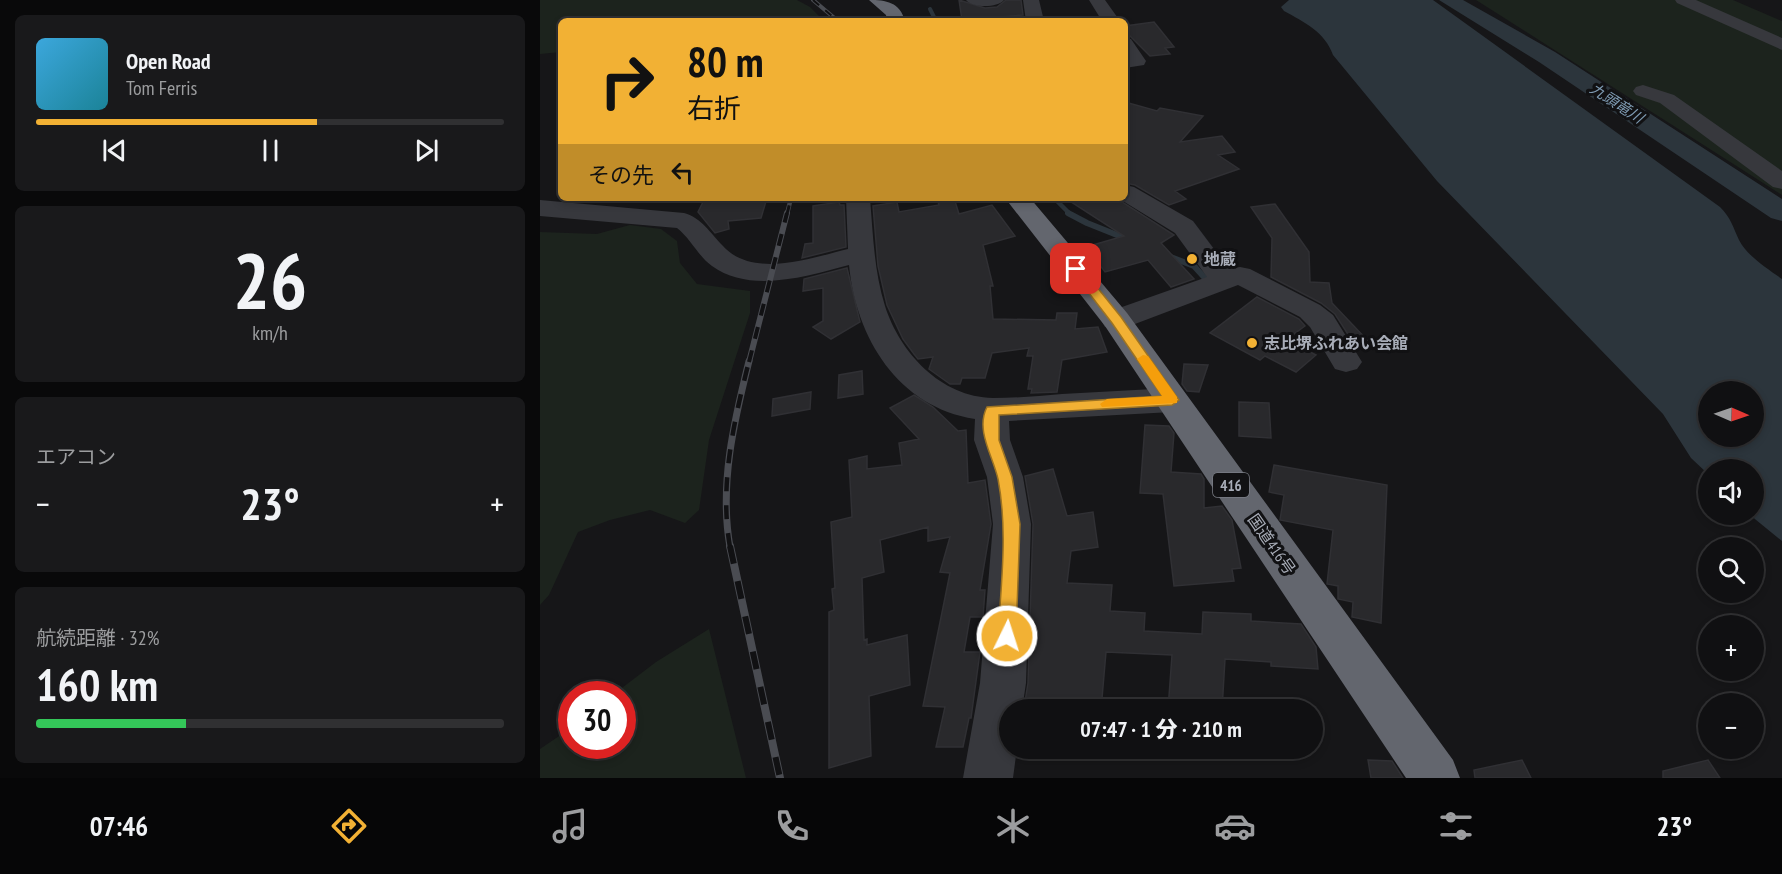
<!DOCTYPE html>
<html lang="ja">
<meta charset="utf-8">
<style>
:root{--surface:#101012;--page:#19191b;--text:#f1f3f6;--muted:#9c9d9f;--line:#303032;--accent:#f2b134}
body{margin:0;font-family:"PT Sans Narrow","Noto Sans JP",sans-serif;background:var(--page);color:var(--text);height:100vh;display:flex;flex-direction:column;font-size:22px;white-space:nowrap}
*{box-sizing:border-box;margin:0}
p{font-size:20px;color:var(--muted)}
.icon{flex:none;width:33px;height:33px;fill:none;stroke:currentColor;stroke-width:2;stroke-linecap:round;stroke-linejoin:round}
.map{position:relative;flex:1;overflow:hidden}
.sheet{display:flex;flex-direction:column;gap:15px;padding:15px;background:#09090a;width:540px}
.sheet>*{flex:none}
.hud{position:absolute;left:18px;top:18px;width:570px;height:183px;border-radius:9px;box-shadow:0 3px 9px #0003,0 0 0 2px var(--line);background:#f2b134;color:#111;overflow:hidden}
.needle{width:39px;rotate:92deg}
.controls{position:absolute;left:1158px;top:381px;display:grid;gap:12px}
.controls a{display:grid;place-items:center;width:66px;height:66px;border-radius:50%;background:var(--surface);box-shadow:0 3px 9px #0003,0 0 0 2px var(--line);font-size:30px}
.speed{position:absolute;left:18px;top:681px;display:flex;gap:12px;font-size:30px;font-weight:700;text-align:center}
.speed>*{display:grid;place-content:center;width:78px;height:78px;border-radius:50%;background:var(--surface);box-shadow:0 3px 9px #0003,0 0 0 2px var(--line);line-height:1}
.speed .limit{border:9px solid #d22;background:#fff;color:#111}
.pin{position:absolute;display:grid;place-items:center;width:51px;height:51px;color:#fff;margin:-26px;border-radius:12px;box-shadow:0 3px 9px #0006}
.me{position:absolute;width:66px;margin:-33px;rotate:4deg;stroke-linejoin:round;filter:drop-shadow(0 0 4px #0008)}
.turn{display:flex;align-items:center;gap:21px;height:126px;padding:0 30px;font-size:27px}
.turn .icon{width:78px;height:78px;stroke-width:2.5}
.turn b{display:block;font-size:42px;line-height:51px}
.then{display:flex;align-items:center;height:57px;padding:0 30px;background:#0003;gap:12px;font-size:22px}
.big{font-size:45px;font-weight:800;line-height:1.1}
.sheet .card{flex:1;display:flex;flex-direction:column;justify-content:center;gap:9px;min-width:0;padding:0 21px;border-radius:9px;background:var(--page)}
.sheet .dial{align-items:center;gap:0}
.dial b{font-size:78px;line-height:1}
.song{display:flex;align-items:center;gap:18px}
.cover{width:72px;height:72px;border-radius:9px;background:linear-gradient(135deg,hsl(200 70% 55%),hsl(190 70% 35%))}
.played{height:6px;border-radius:3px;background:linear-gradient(90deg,var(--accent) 60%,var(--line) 60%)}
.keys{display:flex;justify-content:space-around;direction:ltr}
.heat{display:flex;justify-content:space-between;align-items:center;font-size:33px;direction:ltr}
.charge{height:9px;border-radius:4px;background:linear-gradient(90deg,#34c759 32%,var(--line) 0)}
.trip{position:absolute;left:459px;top:699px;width:324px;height:60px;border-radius:30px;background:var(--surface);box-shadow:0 3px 9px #0003,0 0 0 2px var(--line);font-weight:800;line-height:60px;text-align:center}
.tab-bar{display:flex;height:96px;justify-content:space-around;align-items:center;background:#060607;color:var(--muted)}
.tab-bar .icon{width:42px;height:42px}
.tab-bar .selected{color:var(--accent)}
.tab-bar b{font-size:27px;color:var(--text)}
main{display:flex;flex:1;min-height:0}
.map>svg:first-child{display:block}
.green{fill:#1c231d}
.water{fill:#2c353c;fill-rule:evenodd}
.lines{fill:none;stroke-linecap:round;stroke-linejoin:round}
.stream-far2{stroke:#2c353c;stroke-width:4}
.stream-far1{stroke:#2c353c;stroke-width:4.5}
.stream{stroke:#2c353c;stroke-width:6}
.river{fill:#2c353c;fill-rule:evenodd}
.building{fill:#29292c;stroke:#303034;stroke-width:1.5}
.minor{fill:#37383d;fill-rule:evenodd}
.highway{fill:#63666e;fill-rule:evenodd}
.rail-far4-casing{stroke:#4a4c52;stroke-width:4}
.rail-far3-casing{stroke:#4a4c52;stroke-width:4.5}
.rail-far2-casing{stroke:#4a4c52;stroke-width:6}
.rail-far1-casing{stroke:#4a4c52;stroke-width:7}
.rail-casing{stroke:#4a4c52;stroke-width:8}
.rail-far4{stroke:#111113;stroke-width:2;stroke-dasharray:8;stroke-linecap:butt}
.rail-far3{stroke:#111113;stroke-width:3;stroke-dasharray:9;stroke-linecap:butt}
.rail-far2{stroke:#111113;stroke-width:4;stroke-dasharray:12;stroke-linecap:butt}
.rail-far1{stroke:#111113;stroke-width:4.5;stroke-dasharray:14;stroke-linecap:butt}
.rail{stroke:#111113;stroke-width:6;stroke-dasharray:18;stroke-linecap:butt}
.route{fill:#f2b134;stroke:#9d7322;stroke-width:1.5}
.slow{fill:#f59e0b}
.poi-dot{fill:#f2b134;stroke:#111113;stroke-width:2}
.labels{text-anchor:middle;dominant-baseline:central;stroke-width:6;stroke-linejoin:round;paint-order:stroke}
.far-water-label{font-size:15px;font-style:italic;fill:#7f9bb3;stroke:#111113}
.shield{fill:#111113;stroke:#7b7e86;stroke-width:1.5}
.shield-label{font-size:15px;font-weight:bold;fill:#a8adb8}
.poi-label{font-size:16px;font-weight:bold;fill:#a8adb8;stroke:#111113;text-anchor:start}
.street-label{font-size:16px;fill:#a8adb8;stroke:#111113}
</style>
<main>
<section class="sheet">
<div class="card">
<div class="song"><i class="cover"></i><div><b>Open Road</b><p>Tom Ferris</p></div></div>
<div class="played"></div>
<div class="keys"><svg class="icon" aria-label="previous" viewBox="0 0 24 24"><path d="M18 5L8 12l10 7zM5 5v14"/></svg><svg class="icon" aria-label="pause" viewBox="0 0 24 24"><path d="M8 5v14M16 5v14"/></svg><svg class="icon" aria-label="next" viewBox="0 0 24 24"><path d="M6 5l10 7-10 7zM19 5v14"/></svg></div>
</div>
<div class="card dial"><b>26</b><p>km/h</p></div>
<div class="card"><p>エアコン</p>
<div class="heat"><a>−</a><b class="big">23°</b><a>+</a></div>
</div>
<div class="card"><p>航続距離 · 32%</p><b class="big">160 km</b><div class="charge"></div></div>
</section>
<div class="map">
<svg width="1242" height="778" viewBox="0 0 1242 778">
<rect width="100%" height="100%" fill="#161618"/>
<!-- green -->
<path class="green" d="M0,0H257L270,7L284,21H21V52L0,54Z
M936,0H1193L1242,21V195Z
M90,225L121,229L137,241L140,263L157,284L210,291V313L169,440L159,510L145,523L110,510L70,520L38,532L9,595L0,605V232L57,234Z
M169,629L206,778H0V749L31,728L32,746H82V694H74L116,662Z"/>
<!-- water -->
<path class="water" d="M749,0H893L1180,207C1191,218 1193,227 1199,240C1207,256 1228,269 1242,279V541L1210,515L1214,514V470H1168V474L1151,458L1123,414L897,181L793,55C785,32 764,22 744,11L741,7ZM1168,392H1214V436H1168Z"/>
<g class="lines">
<!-- stream-far2 -->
<path class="stream-far2" d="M390,9L396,21"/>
<!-- stream-far1 -->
<path class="stream-far1" d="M514,198L530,214"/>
<!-- stream -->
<path class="stream" d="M528,213L547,223L587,239
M628,256L654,266L664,277"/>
<!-- river -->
<path class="river" d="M899,0H923L1015,52L1242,199V221L1231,218L999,62Z"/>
</g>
<!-- building -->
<path class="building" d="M419,0L445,8L457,7L466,0H481L483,15L422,20Z
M614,22L634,47L625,48L630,54L610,56L585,31V26Z
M585,102L617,111L620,108L663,116L640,142L682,136L695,152L678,155L699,169L635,191L646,199L629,205L595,185L585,183Z
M165,198H227L221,218L188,221L189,229L175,233L158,212Z
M397,198H414L419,214L452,205L475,236L443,245L453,286H450L453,319L516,320L517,313H537L535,329L558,327L567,352L522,360L517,392L491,393L492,389H488L493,356H487L489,348L452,353L445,378H422L420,384H410L389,369L393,357L378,359L374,354L363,339L347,305L338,266L333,206L357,202L359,212L399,205Z
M525,198H576L634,235L621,243L654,279L631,287L608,260L565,272L546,247L584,236Z
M299,202L300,205H304L306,247L262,258L265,244L273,243V206Z
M735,204L769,252L770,282L789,283L792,303L829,342L824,348L811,339L795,314L781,303L731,277L732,238L711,207Z
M307,268L320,322L291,339L273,327L283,321V288L263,291L264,279Z
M717,297L759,319L765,326L746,340L776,355L756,372L725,356L720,360L670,333Z
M644,364L668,365L659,392L647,391L642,384Z
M322,371L323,394L298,398L299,375Z
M271,392L270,409L232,416L233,399Z
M374,395L393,407L418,431L426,430L428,483L445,480L451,524L440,590H445L443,617H430L424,652H440L431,718H429L423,747H396L405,707L383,706L410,573L400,572L410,537L388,541V527L340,540L344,572L322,578L324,640L327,639V645L367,635L370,685L329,696L331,756L289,768V612L294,610L292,589L295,588L291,522L312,517L309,460L327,456V469L362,465L359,443L379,439L350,408Z
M699,402L729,403L731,438L699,436Z
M605,425L629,426L634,433L631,472L661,474L664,479V508L682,506L692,520L701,568L692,569L694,581L634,586L623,494L600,493Z
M734,465L847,485L841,623L812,617L813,602L798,599V586L787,584L793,530L740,520L744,495L729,492Z
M513,469L527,516L553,512L558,547L531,551L527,583L572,585L570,611L605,613L604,631L662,634L663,612L711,614V621L761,624L776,647L778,669L731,666V662L685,659L682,710H628L632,655L566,652L561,710L484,708L488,683L493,524L485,476Z
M828,760L852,761L863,778H831Z
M982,760L991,778H935L934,770Z
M1168,760L1180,778H1123V771Z"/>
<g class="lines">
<!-- minor -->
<path class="minor" d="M426,0H464C457,8 433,8 426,0Z
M483,0H499L504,21H486Z
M549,0H565L580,21H562Z
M1135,0H1156L1242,38V50L1137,3Z
M585,38L591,39L606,61L604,65L585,68Z
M1103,85L1134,95L1242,171V189L1233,187L1120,103L1096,95L1093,91L1096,87Z
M585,185L594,187L653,221L689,269L700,267L710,269L780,305L793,315L822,362L817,369L806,372L795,369L770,327L760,317L698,285L587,327L576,329L565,327L561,320L565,313L667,277L635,233L578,198H585Z
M306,198H330C333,234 334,271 345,306C360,353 401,397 453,398C476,398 499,396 522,394C559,392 595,390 632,388L644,392L649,400L644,408L632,412L469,421L470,440L483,477L491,524L486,683L482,710H470V748H477L473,778H423L440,683L453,524L447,477L434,440L435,419C358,407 316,338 309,265C268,276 210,294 172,266C158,256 151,239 137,228L0,216V200L144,213C162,218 170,233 183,246C213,279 271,258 308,249Z"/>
<!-- highway -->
<path class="highway" d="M329,0C346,0 360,2 365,21H347L346,15Z
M465,198H490L587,313L913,760L920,778H866L565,326Z"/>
<!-- rail-far4 casing -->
<g class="rail-far4-casing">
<path id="rail-far4" d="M273,0L298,21"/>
</g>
<!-- rail-far3 casing -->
<g class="rail-far3-casing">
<path id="rail-far3" d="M247,214L251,198"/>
</g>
<!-- rail-far2 casing -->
<g class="rail-far2-casing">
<path id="rail-far2" d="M209,362L247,213"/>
</g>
<!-- rail-far1 casing -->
<g class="rail-far1-casing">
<path id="rail-far1" d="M190,547C179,485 194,421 209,361"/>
</g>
<!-- rail casing -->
<g class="rail-casing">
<path id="rail" d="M190,546L240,778"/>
</g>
<!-- rail-far4 -->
<use href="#rail-far4" class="rail-far4"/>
<!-- rail-far3 -->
<use href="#rail-far3" class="rail-far3"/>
<!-- rail-far2 -->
<use href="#rail-far2" class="rail-far2"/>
<!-- rail-far1 -->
<use href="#rail-far1" class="rail-far1"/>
<!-- rail -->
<use href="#rail" class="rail"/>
</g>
<!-- route -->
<path class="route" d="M532,266H540L581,317L639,400L632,405L459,415V440L472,477L480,524L476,636L473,642L467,644L461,642L458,636C461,584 468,531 458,479C453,456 435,430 447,407L622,396L572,323L532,271Z"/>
<!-- slow -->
<path class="slow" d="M603,355L608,356L637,397V403L562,407L560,404L567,399L622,396L597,359Z"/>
<!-- markers -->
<g class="poi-dot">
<circle cx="652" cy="259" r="6"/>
<circle cx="712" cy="343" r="6"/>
</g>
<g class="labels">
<!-- far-water labels -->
<g class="far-water-label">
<text transform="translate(1077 103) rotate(33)">九頭竜川</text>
</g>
<!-- shield labels -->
<rect class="shield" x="673" y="473" width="36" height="24" rx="4.5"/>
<g class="shield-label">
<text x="691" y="485">416</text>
</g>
<!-- poi labels -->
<g class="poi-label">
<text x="664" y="259">地蔵</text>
<text x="724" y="343">志比堺ふれあい会館</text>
</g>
<!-- street labels -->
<g class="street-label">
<text transform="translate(732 544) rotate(55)">国道416号</text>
</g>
</g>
</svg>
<div class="controls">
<a><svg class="needle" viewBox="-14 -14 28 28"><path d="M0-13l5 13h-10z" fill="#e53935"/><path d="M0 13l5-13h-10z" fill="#9c9d9f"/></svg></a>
<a><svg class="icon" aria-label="sound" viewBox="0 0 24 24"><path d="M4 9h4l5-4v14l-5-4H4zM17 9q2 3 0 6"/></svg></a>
<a><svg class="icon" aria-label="search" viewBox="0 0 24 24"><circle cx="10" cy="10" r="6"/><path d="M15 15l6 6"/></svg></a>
<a>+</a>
<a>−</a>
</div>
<div class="speed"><div class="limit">30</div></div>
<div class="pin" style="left:536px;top:269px;background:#d93025"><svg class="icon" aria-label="arrive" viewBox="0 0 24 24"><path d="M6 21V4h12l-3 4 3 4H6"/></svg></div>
<svg class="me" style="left:467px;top:636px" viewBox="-20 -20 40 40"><circle r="17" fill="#f2b134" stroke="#fff" stroke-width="3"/><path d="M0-11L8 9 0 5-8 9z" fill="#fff"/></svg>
<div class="trip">07:47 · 1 分 · 210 m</div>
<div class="hud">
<div class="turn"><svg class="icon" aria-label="right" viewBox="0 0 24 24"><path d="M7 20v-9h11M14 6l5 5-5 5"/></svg><div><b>80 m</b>右折</div></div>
<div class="then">その先<svg class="icon" aria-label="left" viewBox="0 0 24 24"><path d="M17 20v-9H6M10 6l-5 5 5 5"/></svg></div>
</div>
</div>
</main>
<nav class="tab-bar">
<b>07:46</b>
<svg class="icon selected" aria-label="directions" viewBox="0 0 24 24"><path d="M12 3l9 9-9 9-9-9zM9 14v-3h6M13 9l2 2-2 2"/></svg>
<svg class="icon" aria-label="music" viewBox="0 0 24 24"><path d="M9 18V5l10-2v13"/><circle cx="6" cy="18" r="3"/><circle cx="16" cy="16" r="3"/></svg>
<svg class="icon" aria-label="phone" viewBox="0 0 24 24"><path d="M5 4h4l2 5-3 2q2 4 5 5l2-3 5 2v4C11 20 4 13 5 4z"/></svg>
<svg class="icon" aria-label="climate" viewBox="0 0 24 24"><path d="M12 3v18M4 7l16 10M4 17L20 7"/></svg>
<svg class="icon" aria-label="car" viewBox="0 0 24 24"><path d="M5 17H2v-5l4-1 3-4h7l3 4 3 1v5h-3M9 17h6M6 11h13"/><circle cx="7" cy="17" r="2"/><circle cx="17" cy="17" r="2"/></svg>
<svg class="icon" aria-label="filters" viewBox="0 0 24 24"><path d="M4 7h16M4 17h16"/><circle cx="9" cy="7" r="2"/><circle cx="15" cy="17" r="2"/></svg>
<b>23°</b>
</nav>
